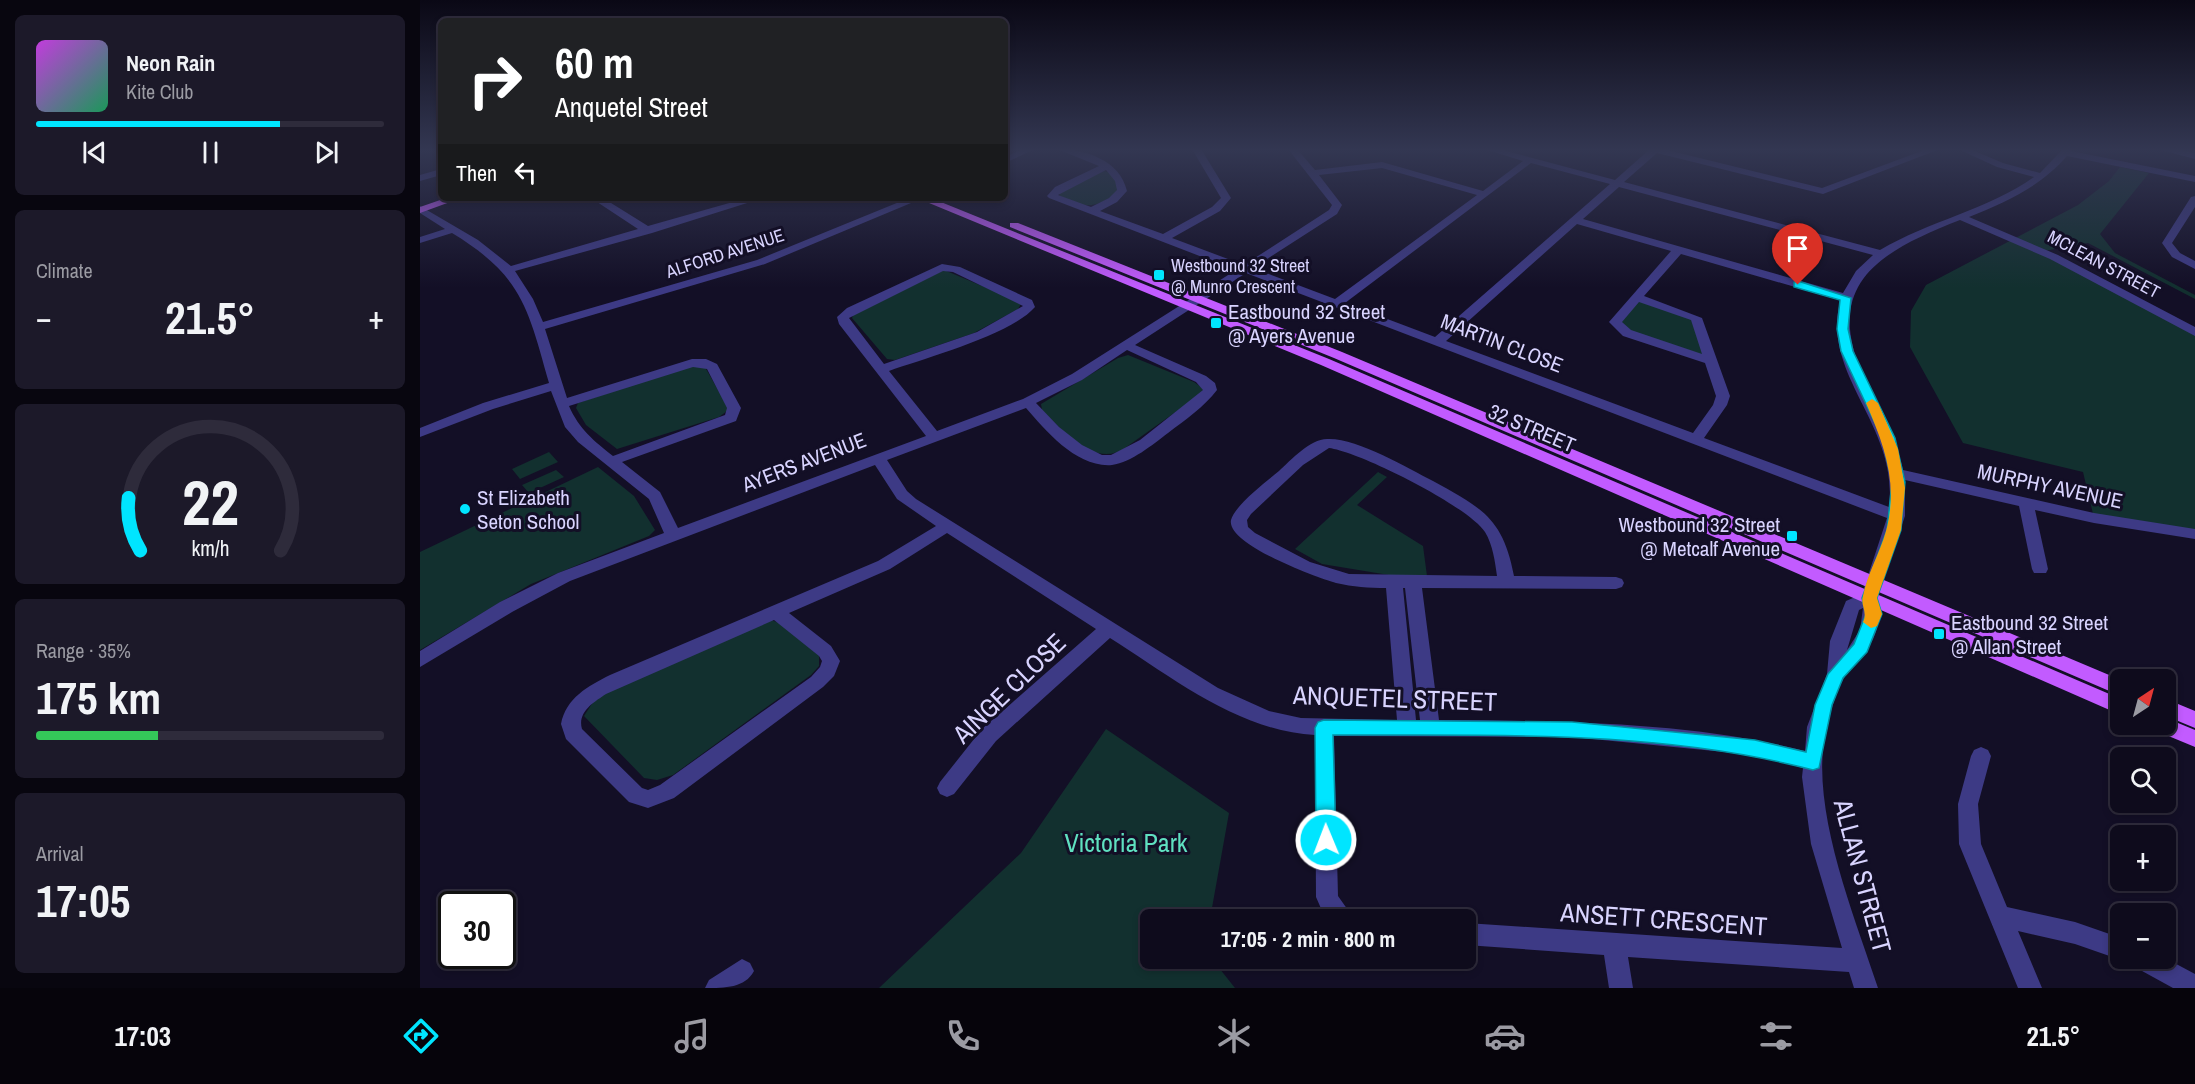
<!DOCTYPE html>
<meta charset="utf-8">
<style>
:root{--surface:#0e0b1c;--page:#1c1929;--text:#f1f3f6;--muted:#9b9ba3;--line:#2e2b3b;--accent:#00e5ff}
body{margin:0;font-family:"Archivo Narrow",sans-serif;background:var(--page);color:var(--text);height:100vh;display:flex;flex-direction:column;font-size:22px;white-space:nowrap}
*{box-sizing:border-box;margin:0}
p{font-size:20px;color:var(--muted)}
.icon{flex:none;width:33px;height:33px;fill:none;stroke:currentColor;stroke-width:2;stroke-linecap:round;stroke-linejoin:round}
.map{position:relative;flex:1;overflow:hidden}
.details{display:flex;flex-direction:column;gap:15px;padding:15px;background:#08060f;width:420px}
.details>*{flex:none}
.hud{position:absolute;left:18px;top:18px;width:570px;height:183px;border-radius:9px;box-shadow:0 3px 9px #0003,0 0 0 2px var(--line);background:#202124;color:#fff;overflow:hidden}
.needle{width:39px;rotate:36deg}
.controls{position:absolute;left:1690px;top:669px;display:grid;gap:12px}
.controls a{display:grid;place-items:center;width:66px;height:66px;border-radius:9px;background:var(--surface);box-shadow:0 3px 9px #0003,0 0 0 2px var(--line);font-size:30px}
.speed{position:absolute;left:18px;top:891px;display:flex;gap:12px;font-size:30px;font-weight:700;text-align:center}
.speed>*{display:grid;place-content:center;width:78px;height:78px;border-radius:50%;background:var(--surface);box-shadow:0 3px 9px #0003,0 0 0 2px var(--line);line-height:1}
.speed .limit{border:3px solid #111;border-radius:9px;background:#fff;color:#111}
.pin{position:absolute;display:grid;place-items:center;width:51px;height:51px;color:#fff;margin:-62px -26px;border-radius:50% 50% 50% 0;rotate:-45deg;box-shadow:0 0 6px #0007}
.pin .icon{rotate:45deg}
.me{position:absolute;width:66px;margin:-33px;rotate:359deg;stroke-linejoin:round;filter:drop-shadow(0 0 4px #0008)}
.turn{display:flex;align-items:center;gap:21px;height:126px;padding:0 18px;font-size:27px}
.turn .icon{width:78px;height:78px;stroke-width:2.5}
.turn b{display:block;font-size:42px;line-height:51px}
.then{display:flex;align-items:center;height:57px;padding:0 18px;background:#0003;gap:12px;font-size:22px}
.big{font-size:45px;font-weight:800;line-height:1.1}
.details .widget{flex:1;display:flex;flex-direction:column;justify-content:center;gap:9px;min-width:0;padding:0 21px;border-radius:9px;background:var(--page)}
.details .dial{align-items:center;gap:0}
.dial svg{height:156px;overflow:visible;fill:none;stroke:var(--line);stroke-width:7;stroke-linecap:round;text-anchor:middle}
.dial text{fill:var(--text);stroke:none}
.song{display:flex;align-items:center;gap:18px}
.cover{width:72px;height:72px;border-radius:9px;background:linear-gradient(135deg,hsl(290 70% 55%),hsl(150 70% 35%))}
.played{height:6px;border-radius:3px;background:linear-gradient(90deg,var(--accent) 70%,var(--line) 70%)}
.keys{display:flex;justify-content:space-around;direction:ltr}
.heat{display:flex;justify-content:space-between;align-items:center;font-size:33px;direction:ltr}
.charge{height:9px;border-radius:4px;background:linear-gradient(90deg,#34c759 35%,var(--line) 0)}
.trip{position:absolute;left:720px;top:909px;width:336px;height:60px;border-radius:9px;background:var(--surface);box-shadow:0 3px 9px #0003,0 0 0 2px var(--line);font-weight:800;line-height:60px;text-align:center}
.tab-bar{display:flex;height:96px;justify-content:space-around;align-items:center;background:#06040b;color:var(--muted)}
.tab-bar .icon{width:42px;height:42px}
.tab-bar .selected{color:var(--accent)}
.tab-bar b{font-size:27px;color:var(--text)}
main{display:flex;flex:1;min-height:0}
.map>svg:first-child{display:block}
.green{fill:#12302f}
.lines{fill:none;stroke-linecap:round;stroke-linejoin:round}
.minor{fill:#3d3a85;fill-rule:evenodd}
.major{fill:#c25bff;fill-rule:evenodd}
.route{fill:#00e5ff;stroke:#0095a6;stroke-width:1.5}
.slow{fill:#f59e0b}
.poi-dot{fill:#00e5ff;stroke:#130f26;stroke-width:2}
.labels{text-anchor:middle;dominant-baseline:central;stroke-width:6;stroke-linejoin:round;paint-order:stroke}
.far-street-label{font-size:18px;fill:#d9d4ff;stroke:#130f26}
.far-poi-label{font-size:18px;fill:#d9d4ff;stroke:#130f26;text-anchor:start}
.poi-label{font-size:21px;fill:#d9d4ff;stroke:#130f26;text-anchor:start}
.street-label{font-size:21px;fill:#d9d4ff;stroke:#130f26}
.near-street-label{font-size:26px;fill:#d9d4ff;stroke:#130f26}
.near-park-label{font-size:26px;fill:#5fe0c0;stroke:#130f26}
</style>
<main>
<section class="details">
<div class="widget">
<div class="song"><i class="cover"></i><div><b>Neon Rain</b><p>Kite Club</p></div></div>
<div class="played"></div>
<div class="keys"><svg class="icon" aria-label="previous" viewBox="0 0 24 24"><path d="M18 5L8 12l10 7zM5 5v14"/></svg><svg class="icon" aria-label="pause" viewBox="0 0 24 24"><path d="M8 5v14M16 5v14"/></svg><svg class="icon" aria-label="next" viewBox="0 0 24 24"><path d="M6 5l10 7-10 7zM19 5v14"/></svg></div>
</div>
<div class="widget"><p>Climate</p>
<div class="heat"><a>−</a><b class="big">21.5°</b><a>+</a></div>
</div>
<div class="widget dial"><svg viewBox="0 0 100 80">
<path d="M14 69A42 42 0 1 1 86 69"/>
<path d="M14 69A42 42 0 0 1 8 42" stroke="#00e5ff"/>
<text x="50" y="56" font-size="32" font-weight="700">22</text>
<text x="50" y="72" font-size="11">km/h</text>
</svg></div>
<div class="widget"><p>Range · 35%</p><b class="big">175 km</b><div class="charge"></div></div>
<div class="widget"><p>Arrival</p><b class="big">17:05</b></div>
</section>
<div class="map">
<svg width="1775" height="988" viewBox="0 0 1775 988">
<rect width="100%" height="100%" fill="#130f26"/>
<!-- green -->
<path class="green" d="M1700,167L1729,173L1680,234L1695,253L1775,295V299L1668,243L1624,251L1775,332V534L1674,518L1663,472L1543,443L1490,347L1491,311L1506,285L1658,205L1689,181Z
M684,171L691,173L698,185L696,194C670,210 667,207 640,196L639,192Z
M524,270L598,301L601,304L598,309L554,333L475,360L467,359L432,318L434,313Z
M1216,297L1268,313L1292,361L1207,332L1196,319Z
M708,355L774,382L784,389L778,396L705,448C675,469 642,430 622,410L621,404L698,358Z
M268,366L285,367L307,406V411L299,417L197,449L166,425L156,408L158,403Z
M129,452L138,462L100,479L92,469Z
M178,467L214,496L235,530L229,536L111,584L0,650V552Z
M136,470L144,477L109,493L102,485Z
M958,472L967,477L937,505L1003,546L1007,576H975L902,564L875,549Z
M351,620L359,623L399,655V666L391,675L253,775L237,780L224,778L164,716L173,702L187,691Z
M686,729L809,813L790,919L730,920V958L792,959L815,988H459L601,853Z"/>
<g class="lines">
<!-- minor -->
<path class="minor" d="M603,149H615L585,163V157Z
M637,149C665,149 700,160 707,191L697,202L680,211L743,234L792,207L801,198L772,149H781L811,198L800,211L752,238L824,265L909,210L912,205L868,149H877L895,170L962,162L1063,191L1103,161L1064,149H1079L1195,180L1230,149H1243L1402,188L1507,149H1520L1403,194L1237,153L1204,182L1460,250C1509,221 1567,210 1614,177L1577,167L1538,149H1550L1583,163L1620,173L1643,149H1652L1651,151L1775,176V182L1647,156C1620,187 1586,202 1549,217L1638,255L1775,327V336L1630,259L1540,220C1461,251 1401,283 1444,378C1458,408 1476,437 1483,470L1674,513L1775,529V539L1674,523L1615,510L1628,569L1626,573H1614L1612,569L1599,506L1485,480V516L1457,598C1463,623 1454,642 1439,661C1434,667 1427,672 1424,678C1416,691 1411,711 1407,726C1387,803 1434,914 1458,988H1434L1429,972L1208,957L1213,988H1189L1184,955L1046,945V923L1422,948L1391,844L1382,777L1383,768L1335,755L1152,737L914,736L918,896L935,920H906L896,897L895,735C818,731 752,677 690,638L576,741L534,794L527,797L520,794L517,788L520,782L562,729L676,629L527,533L470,569L369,613L411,646L420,661L414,676L403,687L254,798L228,808L209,802L146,739L141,724C146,698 168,686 190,675L458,561L516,526L477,499L455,465L150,581L92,612L0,667V651L80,602L138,573L244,533L229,499L158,442L145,427L131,391L73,409L0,437V428L63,403L129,383C108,309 103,276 32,233L0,243V237L25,229L0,213V206L58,240L91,266L218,229L171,198H183L228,226L327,198H343L232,233L95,271L113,299L123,322L337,260L489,198H503L345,264L125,329L147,398L272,359H286L297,364L321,408L316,421L202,462L240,492L258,528L506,436L419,324L417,317L427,308L522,264L540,267L612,300L615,307C591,335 505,358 469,371L517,431L603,399L652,374L816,270L629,198L627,196L635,187L679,166ZM1111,163L1190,184L1015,337L925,303ZM962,168L1057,195L915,299L833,268L917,214L922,205L899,175ZM686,170L695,181L697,190L689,198L671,207L638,195ZM1199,187L1453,255L1436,271L1423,293L1163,219ZM1157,224L1251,251L1189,322L1203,336L1285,363L1296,396L1293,405L1273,433L1026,341ZM1261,254L1420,300C1419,307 1417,315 1417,323C1416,387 1478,433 1469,507L1284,438L1307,405L1310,396L1282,318L1224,296ZM523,271L533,272L603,306L557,332L464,364L429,318ZM826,273L1467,518L1442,594L1426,601L1410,641L1407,674L1387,727L1385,751C1267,721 1140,721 1019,720L1002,588L1196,589L1202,587L1204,583L1202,579L1196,577L1094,576C1083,518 1062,508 1013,481C988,468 935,437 907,439C890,439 871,460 859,471C847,481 815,505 811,520C806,544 897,578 916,583C933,587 949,588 966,588L977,720L881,718L849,711L798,688L496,499L487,491L467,460L606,408C626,431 657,468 692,465C712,462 732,445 748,433C765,420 784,407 797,390L795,383L786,376L715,345ZM1219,302L1271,320L1282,354L1211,330L1202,322ZM707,350L776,382L783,390L720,440L691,455H682L662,445L639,427L616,403L662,380ZM273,367L287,369L307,408L305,415L193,456C174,441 159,429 149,406ZM909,448C940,452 1048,506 1065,532C1073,545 1075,562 1077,576L929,574L890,562L835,533L828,527L827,520L831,514L883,465ZM983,588H985L1000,720H996ZM1443,608L1440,630L1427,650L1439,610ZM354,620L399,656L402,661L400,667L391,677L240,785L228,790L222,788L162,729C157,712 174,702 186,694Z
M1737,149H1755L1775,153V159Z
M21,169V175L0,181V175Z
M1775,196V207L1752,243L1760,253L1775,261V269L1752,257L1742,243L1771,197Z
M1561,747L1568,750L1571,756L1558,804L1561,844L1587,907L1655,922L1701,938V958H1706L1701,960L1655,944L1598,931L1622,988H1598L1539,844L1538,804L1551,756L1554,750Z
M1710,958H1745L1775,974V988H1753L1713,966Z
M322,959L330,963L334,971C325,988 305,988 285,988L289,980Z"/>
<!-- major -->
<path class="major" d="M26,198H41L0,213V207Z
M497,198H511L909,359L1701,699V715L901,365Z
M590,223H598L922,352L1701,680V696L914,358L590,227Z
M1746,699L1775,711V728L1746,716Z
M1746,718L1775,730V747L1734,730L1732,724H1746Z"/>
</g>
<!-- sky -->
<linearGradient id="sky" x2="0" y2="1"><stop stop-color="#0a0815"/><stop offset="0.52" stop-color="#333752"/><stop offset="1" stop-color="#333752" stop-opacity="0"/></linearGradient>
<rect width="1775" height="288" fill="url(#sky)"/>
<!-- route -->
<path class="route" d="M1378,281L1431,298L1428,329L1433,351L1475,438L1485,482L1481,530L1457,598L1462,614L1447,652L1423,678L1412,705L1399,768L1393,770C1237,729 1072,736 913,735L916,840L913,847L906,849L899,847L896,840L895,728L898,722L904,720L1152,722L1335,740L1386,752L1395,705L1408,674L1434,644L1446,614L1442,598L1467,530L1472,482L1462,438L1421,351L1417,329L1420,300L1374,287V282Z"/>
<!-- slow -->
<path class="slow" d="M1452,399L1458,403L1478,449L1485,488L1481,530L1457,598L1462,614L1457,626L1451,628L1443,622C1448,612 1440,605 1443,596C1447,574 1460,553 1466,531C1479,484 1464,445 1446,403Z"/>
<!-- markers -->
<g class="poi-dot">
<rect x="733" y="269" width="12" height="12" rx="3"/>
<rect x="790" y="317" width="12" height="12" rx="3"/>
<circle cx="45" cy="509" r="6"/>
<rect x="1366" y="530" width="12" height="12" rx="3"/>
<rect x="1513" y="628" width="12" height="12" rx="3"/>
</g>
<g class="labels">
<!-- far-street labels -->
<g class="far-street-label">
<text transform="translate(305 253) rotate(-18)">ALFORD AVENUE</text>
<text transform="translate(1684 264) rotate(28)">MCLEAN STREET</text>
</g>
<!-- far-poi labels -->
<g class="far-poi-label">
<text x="751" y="265">Westbound 32 Street<tspan x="751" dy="21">@ Munro Crescent</tspan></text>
</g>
<!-- poi labels -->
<g class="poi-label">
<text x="808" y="311">Eastbound 32 Street<tspan x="808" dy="24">@ Ayers Avenue</tspan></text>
<text x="57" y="497">St Elizabeth<tspan x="57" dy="24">Seton School</tspan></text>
<text x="1360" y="524" text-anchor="end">Westbound 32 Street<tspan x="1360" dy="24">@ Metcalf Avenue</tspan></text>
<text x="1531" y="622">Eastbound 32 Street<tspan x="1531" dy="24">@ Allan Street</tspan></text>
</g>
<!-- street labels -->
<g class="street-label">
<text transform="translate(1082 343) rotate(21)">MARTIN CLOSE</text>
<text transform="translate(1112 428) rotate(23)">32 STREET</text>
<text transform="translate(384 462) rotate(-21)">AYERS AVENUE</text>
<text transform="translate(1630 486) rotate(12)">MURPHY AVENUE</text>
</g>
<!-- near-street labels -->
<g class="near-street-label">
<text transform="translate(589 688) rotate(-44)">AINGE CLOSE</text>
<text transform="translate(975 698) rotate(2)">ANQUETEL STREET</text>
<text transform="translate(1443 876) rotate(75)">ALLAN STREET</text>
<text transform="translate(1244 919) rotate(4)">ANSETT CRESCENT</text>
</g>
<!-- near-park labels -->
<g class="near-park-label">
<text x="706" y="842">Victoria Park</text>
</g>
</g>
</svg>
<div class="controls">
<a><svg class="needle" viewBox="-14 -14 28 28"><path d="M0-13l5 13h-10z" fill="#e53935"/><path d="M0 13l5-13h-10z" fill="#9b9ba3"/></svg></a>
<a><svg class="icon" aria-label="search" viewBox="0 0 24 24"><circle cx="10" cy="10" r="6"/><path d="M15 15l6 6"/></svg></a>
<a>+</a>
<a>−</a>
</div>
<div class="speed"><div class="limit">30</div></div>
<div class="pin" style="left:1378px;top:285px;background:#d93025"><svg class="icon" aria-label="arrive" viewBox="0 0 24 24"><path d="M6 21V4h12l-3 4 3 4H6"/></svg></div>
<svg class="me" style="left:906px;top:840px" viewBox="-20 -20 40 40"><circle r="17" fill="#00e5ff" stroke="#fff" stroke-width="3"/><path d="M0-11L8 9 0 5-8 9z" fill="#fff"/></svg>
<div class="trip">17:05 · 2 min · 800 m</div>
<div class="hud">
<div class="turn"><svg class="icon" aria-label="right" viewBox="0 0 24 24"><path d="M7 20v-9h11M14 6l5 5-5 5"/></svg><div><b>60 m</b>Anquetel Street</div></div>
<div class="then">Then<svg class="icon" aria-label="left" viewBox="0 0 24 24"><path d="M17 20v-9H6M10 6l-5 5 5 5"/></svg></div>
</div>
</div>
</main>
<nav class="tab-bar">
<b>17:03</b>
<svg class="icon selected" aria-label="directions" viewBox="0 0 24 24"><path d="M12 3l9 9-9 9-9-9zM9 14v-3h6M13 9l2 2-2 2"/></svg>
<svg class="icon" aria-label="music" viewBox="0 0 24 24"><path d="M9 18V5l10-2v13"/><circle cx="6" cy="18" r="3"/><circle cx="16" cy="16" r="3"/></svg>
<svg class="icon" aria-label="phone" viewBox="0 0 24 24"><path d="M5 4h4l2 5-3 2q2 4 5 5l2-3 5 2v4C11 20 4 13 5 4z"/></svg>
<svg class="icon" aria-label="climate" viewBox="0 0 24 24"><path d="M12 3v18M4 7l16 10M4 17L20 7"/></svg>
<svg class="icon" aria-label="car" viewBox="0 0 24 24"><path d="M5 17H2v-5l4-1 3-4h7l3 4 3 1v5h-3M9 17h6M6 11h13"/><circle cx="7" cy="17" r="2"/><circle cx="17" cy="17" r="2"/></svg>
<svg class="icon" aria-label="filters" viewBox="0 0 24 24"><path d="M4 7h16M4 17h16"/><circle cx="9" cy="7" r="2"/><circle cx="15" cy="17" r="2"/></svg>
<b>21.5°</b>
</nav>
